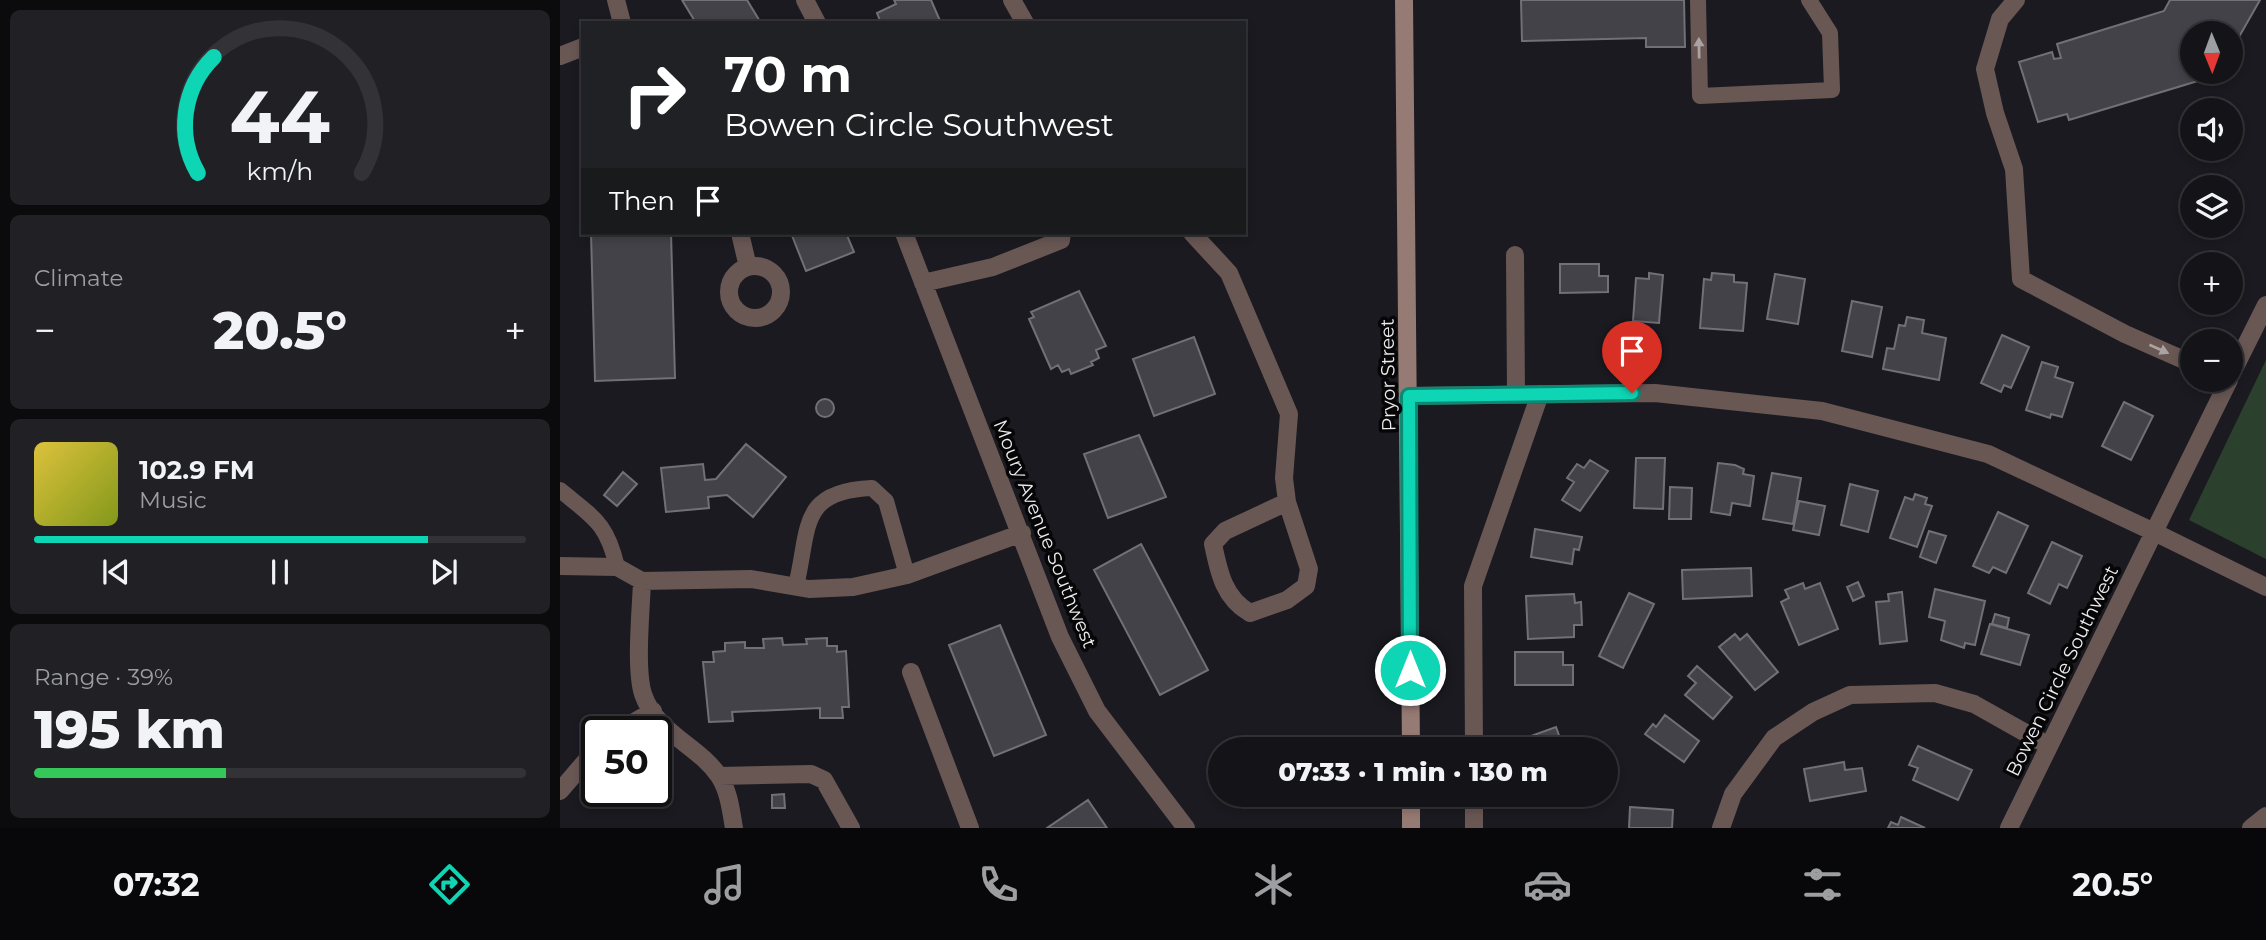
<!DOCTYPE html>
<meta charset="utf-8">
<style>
:root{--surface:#141418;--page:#212125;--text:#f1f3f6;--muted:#9d9ea2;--line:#333337;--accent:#0ed5b4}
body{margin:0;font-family:Montserrat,sans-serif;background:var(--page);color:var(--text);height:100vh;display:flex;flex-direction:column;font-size:26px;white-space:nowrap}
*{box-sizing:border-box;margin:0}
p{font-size:23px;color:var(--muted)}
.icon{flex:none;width:38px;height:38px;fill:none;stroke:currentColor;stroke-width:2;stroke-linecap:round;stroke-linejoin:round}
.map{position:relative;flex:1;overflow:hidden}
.side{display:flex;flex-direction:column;gap:10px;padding:10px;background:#0b0b0d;width:560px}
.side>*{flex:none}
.guide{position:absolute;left:21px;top:21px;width:665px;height:214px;border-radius:0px;box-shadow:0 4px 10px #0003,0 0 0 2px var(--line);background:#202124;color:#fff;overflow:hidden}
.needle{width:46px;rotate:179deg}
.controls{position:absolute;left:1620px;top:21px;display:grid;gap:14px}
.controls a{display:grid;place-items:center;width:63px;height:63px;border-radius:50%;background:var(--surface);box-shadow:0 4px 10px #0003,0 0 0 2px var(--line);font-size:35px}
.speed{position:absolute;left:21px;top:716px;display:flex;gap:14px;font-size:35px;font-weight:700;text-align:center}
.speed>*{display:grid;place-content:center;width:91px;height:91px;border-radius:50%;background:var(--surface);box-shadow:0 4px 10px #0003,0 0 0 2px var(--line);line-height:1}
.speed .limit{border:4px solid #111;border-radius:10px;background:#fff;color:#111}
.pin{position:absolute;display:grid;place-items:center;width:60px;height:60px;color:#fff;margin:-72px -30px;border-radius:50% 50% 50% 0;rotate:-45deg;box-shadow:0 0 7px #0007}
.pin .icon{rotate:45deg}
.me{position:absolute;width:77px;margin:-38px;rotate:0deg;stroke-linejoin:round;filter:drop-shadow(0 0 5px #0008)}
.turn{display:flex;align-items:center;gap:24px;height:147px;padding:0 28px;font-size:32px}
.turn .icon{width:91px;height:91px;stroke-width:2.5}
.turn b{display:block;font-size:49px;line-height:60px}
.then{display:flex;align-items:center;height:66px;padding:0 28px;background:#0003;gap:14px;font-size:26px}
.big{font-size:52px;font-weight:800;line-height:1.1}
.side .tile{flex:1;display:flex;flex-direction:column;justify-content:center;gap:10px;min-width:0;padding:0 24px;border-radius:10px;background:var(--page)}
.side .dial{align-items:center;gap:0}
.dial svg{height:182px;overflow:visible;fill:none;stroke:var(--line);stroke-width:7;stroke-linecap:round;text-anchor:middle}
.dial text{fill:var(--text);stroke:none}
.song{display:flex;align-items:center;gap:21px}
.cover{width:84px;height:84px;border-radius:10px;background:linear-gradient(135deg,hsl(50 70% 55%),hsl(70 70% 35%))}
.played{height:7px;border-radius:4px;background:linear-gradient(90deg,var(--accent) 80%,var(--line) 80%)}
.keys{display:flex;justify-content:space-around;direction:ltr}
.heat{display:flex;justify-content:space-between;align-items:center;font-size:38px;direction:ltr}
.charge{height:10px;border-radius:5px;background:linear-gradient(90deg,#34c759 39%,var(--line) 0)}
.trip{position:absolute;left:648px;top:737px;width:410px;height:70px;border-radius:35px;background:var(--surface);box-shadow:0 4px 10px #0003,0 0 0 2px var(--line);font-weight:800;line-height:70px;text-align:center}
.tab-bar{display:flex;height:112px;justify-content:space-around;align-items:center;background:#08080a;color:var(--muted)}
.tab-bar .icon{width:49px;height:49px}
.tab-bar .on{color:var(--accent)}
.tab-bar b{font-size:32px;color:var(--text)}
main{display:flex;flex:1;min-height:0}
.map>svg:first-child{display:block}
.green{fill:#2b402d}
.building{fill:#434248;stroke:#717077;stroke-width:2}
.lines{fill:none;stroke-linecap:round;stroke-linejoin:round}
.lane{stroke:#695754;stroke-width:16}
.street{stroke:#695754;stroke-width:18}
.secondary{stroke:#967a74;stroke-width:18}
.oneway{fill:#aba2a2}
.route-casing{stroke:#098a75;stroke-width:18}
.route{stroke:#0ed5b4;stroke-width:12}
.labels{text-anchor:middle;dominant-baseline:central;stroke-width:7;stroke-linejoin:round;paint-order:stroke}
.street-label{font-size:19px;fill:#ededf1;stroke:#060607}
</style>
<main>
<section class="side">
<div class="tile dial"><svg viewBox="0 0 100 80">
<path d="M14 69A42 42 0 1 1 86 69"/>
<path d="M14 69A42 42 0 0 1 21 18" stroke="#0ed5b4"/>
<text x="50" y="56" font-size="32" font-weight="700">44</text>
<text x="50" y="72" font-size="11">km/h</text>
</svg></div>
<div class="tile"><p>Climate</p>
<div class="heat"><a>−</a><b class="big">20.5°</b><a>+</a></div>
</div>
<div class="tile">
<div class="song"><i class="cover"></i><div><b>102.9 FM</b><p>Music</p></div></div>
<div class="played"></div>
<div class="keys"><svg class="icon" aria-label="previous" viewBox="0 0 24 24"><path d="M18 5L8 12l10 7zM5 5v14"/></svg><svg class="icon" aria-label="pause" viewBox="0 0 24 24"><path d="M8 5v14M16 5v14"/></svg><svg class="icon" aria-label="next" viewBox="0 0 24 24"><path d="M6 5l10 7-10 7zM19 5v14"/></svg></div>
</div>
<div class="tile"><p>Range · 39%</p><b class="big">195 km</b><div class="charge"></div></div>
</section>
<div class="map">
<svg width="1706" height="828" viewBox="0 0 1706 828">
<rect width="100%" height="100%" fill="#1a1a20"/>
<!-- green -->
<path class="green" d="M1706,360V559L1629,520Z"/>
<!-- building -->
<path class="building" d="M122,0H187L201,23H136Z
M334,0H371L381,23H321L317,13L336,4Z
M961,0H1124L1125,47H1086V38L962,41Z
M1610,0H1700L1671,51V33H1633V72H1652L1641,80L1509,120L1507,114L1478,122L1459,62L1492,52L1494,59L1501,58L1497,44L1604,11Z
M31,233H111L115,378L35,381Z
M231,233H286L294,252L246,271Z
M1000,264H1039V276H1048V292L1000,293Z
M1089,273L1103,275L1099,323L1073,321L1076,278L1089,279Z
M1152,273L1174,275V282L1187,283L1183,331L1140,328L1144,279L1151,280Z
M1215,274L1245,279L1238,324L1207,319Z
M519,291L546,346L536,350L539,358L531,362L533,365L511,374L509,369L502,372L498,365L491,369L469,319L474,317L471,312Z
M1292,301L1322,307L1312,357L1282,351Z
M1347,317L1364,320L1362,333L1386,338L1379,380L1323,369L1327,348L1334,349L1339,325L1345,326Z
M1442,335L1469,347L1451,388L1444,385L1441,392L1421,383Z
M634,337L655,394L594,416L573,359Z
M1482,362L1498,367L1495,377L1513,383L1502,417L1491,414L1490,418L1466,410Z
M256 408a9 9 0 1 1 18 0a9 9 0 1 1-18 0Z
M1564,402L1593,416L1571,460L1542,446Z
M579,435L606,497L548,518L524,454Z
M186,444L226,477L193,517L167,495L148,497L149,508L106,512L101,468L143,464L145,480L156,479Z
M1076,458H1105L1103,509L1074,508Z
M1030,460L1048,471L1020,511L1002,500L1014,482L1007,478L1017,464L1024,468Z
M1158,463L1175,465L1184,469L1183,474L1194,476L1190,506L1172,503L1170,515L1151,512Z
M63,472L77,484L57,506L44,495Z
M1212,473L1241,478L1233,524L1203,519Z
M1290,484L1318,491L1308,532L1281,525Z
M1110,487L1132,488L1131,519H1109Z
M1355,494L1367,498L1365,504L1372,506L1357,547L1330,538L1345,497L1353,500Z
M1239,501L1265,506L1259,535L1233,530Z
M1438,512L1468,526L1446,573L1433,567L1429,573L1413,566Z
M975,529L1022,537L1019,550L1014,549L1012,564L971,557Z
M1369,531L1386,536L1376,563L1360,557Z
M1492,542L1522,556L1507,588L1499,584L1490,604L1468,593Z
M581,544L648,670L600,695L534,570Z
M1191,568L1192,596L1123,599L1122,570Z
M1298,582L1304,596L1293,601L1287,587Z
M1243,583L1245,589L1260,583L1278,629L1239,645L1221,602L1229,598L1225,590Z
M1375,589L1425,601L1415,645L1405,643L1404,648L1381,640L1385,621L1369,617Z
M1342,592L1347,641L1320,644L1316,602L1329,601L1328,594Z
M1069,593L1094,604L1063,668L1039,656Z
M1014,594L1015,603L1021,602L1022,625H1014V637L968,639L966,596Z
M1435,614L1449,618L1447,628L1432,624Z
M1430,624L1469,635L1460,665L1421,654Z
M440,625L486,735L434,756L389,645Z
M1175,634L1180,640L1187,634L1218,672L1195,690L1159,647Z
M222,638L223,645L247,644L246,639L267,638V646H277V652L286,651L289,707H282L283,718H260V708L172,712L173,721L149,722L143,662H154L153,652L165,651V643L185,642V648H204L203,639Z
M955,652H1003V665H1013V685H955Z
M1137,666L1172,697L1153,719L1125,695L1136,683L1128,676Z
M1105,715L1139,741L1124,762L1085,734L1093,724L1096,727Z
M996,727L1004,749H972L968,737Z
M1358,746L1412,770L1398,800L1353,780L1358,768L1349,765Z
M1284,762L1285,770L1302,768L1306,791L1250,801L1244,769Z
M224,794L225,808H212V795Z
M989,794H1016L992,804Z
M528,800L547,828H487Z
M1070,807L1113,810L1112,828H1069Z
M1341,817L1365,828H1328L1331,822L1338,825Z"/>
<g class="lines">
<!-- lane -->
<path class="lane" d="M1138,0L1140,96L1272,90L1270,33L1249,0
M0,490C34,518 47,523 57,567
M236,586C250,529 238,491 312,488L326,501L347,575"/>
<!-- street -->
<path class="street" d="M56,0L62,23
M245,0L257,23
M452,0L465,23
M1456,0L1440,19L1425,69L1435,113L1454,169L1461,279L1565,334L1633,364
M0,56L23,47
M180,233L188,267
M344,233L500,637L537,711L626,828
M632,233L669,273L729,414L724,478L727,502L749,569L746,586L727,600L690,613C664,598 659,573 653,544L665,531L727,502
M955,255L956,395
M169 292a26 26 0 1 1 52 0a26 26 0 1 1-52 0Z
M363,283L433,267L501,240L502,233
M1671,375L1706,305
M849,396L1095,393L1262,411L1428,454L1594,532L1669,380
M0,566L57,567L82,581L191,579L249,589L293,587L347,575L462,533
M82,581C81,610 75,669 83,694C96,733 138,745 159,776C169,791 171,811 174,828
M351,672L410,828
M57,732L93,711
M914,749L913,586L980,394
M159,776L251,774L264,780L291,828
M0,791L37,748
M914,794V828
M1161,828L1173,794L1214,738L1253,712L1290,695L1375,693L1414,704L1489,746
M1449,828L1594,532L1706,587
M1691,828L1706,816"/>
<!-- secondary -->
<path class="secondary" d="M844,0L851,749
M851,794V828"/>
</g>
<!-- one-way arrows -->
<defs><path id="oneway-solid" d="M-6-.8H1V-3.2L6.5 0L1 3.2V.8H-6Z" transform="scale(1.75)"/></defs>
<g class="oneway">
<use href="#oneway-solid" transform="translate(1139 48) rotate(-91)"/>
<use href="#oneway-solid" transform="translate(1599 349) rotate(24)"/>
</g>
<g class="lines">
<!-- route casing -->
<g class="route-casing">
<path id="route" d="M850,670L849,396L1072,393"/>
</g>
<!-- route -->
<use href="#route" class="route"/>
</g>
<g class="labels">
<!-- street labels -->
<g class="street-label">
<text transform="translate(828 375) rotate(-91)">Pryor Street</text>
<text transform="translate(485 534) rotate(68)">Moury Avenue Southwest</text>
<text transform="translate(1502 671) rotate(-64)">Bowen Circle Southwest</text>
</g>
</g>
</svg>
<div class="controls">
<a><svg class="needle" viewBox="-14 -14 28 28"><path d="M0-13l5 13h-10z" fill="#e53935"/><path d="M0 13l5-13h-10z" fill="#9d9ea2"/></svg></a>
<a><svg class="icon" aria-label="sound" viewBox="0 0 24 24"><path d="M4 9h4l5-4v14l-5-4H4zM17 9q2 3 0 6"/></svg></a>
<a><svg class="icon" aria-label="layers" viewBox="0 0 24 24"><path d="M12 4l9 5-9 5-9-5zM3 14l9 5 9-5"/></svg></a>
<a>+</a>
<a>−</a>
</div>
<div class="speed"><div class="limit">50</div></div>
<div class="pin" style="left:1072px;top:393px;background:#d93025"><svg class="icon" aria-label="arrive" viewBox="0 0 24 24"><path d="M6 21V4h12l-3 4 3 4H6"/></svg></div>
<svg class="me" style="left:850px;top:670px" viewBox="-20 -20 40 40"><circle r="17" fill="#0ed5b4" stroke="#fff" stroke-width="3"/><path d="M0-11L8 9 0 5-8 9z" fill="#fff"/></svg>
<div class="trip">07:33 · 1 min · 130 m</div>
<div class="guide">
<div class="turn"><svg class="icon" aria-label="right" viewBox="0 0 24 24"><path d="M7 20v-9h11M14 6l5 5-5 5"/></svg><div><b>70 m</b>Bowen Circle Southwest</div></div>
<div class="then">Then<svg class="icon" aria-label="arrive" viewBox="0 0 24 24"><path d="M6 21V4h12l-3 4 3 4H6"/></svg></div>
</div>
</div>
</main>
<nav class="tab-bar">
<b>07:32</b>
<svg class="icon on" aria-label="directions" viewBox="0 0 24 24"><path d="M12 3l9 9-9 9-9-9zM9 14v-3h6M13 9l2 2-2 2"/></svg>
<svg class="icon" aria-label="music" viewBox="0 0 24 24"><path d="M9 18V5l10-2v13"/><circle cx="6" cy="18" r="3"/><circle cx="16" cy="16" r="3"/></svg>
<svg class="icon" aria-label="phone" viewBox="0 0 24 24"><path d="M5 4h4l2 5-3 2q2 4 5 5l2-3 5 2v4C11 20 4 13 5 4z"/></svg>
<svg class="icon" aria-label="climate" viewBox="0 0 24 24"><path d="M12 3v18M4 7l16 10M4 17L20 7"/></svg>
<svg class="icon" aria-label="car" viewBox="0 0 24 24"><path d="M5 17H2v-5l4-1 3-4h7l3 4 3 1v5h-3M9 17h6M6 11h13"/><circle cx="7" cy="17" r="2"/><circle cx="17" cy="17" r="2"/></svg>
<svg class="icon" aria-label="filters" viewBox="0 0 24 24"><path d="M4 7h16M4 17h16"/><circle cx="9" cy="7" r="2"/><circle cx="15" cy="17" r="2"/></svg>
<b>20.5°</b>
</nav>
